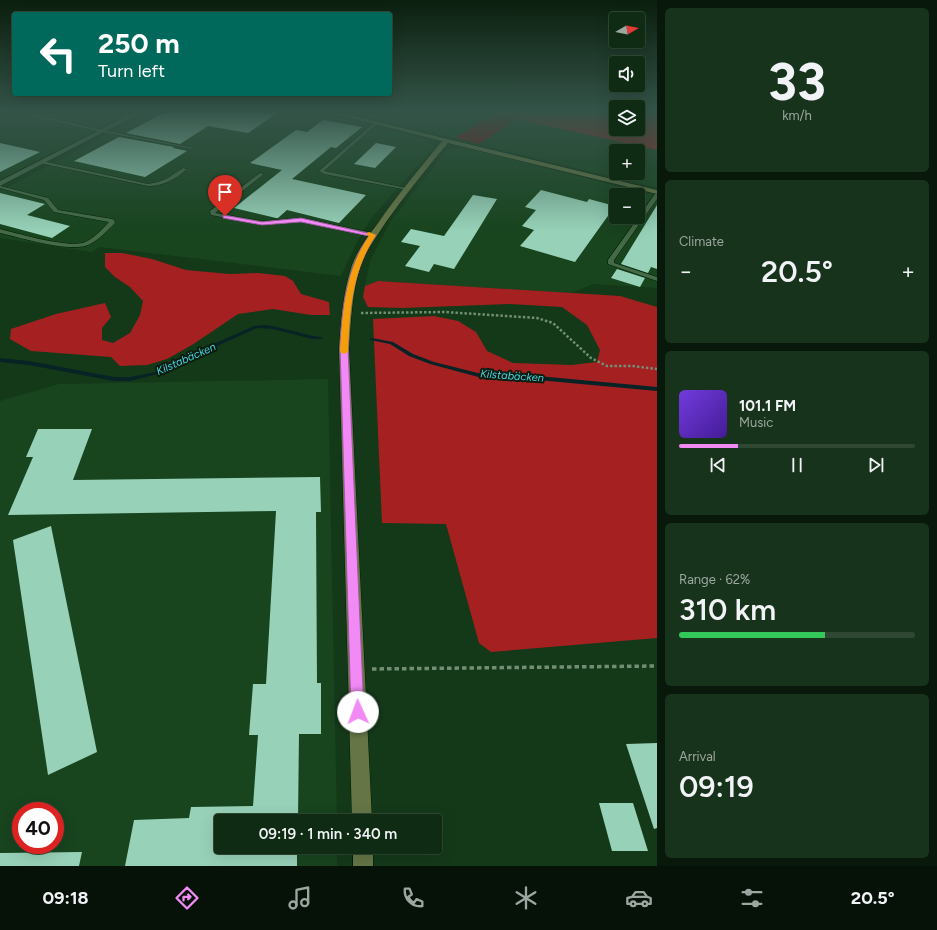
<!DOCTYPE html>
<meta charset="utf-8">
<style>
:root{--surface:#0f2b13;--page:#18331c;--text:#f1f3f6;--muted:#9ba7a0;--line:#2f4733;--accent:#f18af4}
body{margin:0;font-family:Figtree,sans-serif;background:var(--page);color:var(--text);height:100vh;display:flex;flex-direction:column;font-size:15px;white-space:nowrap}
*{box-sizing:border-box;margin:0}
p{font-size:13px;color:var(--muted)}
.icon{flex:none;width:22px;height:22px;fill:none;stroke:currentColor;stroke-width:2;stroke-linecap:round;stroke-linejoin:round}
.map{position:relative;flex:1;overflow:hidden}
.drawer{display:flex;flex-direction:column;gap:8px;padding:8px;background:#08180a;width:280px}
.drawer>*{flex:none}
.banner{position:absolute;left:12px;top:12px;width:380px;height:84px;border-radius:4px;box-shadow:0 4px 16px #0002,0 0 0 1px var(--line);background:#00695c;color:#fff;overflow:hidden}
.needle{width:26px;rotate:81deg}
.controls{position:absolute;left:609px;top:12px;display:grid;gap:8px}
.controls a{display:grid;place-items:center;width:36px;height:36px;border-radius:4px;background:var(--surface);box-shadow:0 4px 16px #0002,0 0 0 1px var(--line);font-size:20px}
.speed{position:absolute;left:12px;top:802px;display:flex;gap:8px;font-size:20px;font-weight:700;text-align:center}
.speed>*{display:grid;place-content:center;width:52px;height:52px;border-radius:50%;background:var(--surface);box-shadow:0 4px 16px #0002,0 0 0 1px var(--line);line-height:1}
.speed .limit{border:6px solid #d22;background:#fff;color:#111}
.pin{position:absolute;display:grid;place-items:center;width:34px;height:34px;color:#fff;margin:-41px -17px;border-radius:50% 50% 50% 0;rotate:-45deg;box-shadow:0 0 4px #0007}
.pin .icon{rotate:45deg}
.me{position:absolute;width:44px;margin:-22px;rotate:358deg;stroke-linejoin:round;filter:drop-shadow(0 0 3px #0008)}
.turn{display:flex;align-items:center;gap:14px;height:84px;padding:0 20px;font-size:18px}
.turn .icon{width:52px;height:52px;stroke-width:2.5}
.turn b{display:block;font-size:28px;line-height:34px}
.big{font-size:30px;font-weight:600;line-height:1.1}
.drawer .widget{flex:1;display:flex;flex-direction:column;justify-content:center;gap:6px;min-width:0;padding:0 14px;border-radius:6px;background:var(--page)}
.drawer .dial{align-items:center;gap:0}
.dial b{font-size:52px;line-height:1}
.song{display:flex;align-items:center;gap:12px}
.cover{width:48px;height:48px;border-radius:6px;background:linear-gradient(135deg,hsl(260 70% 55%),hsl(260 70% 35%))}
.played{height:4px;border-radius:2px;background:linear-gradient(90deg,var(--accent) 25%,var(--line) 25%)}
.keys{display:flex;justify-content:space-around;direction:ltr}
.heat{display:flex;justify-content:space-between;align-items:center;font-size:22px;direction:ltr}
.charge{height:6px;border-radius:3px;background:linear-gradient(90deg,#34c759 62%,var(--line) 0)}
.trip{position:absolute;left:214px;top:814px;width:228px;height:40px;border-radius:4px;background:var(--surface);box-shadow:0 4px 16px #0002,0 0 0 1px var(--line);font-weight:600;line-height:40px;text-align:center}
.dock{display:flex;height:64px;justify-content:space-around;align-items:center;background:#061108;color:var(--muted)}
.dock .icon{width:28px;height:28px}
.dock .active{color:var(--accent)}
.dock b{font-size:18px;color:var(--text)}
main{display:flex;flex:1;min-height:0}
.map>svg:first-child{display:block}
.built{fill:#18441e;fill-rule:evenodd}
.green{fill:#820b12}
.forest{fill:#a52021}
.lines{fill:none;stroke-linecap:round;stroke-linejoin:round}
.stream{fill:#072326;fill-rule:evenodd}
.building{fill:#97d1b8}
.lane-casing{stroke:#001f02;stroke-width:1}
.street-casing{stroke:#001f02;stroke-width:1}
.secondary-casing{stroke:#001f02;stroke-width:1}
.path-far1{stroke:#728e74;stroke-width:2.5;stroke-dasharray:2.5 2;stroke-linecap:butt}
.path{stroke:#728e74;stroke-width:3.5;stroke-dasharray:4.5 3;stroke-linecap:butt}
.lane{fill:#456a48;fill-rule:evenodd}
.street{fill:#456a48;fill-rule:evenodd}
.secondary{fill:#657546;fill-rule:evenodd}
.route{fill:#f18af4;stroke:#9d5a9f}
.slow{fill:#f59e0b}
.labels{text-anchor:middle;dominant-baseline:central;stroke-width:4;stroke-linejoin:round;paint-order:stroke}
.water-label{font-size:11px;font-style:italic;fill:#49d5e5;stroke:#0c1c0e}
</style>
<main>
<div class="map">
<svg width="657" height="866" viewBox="0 0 657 866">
<rect width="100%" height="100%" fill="#143919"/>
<!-- built -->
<path class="built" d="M0,110H136L0,180Z
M154,110H310L422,138L429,141L434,147L372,217L357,242L341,276L100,247L92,252L0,238V191Z
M336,110H467L491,115L455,138Z
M516,119L657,150V188L479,144ZM616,151H638V173H616Z
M451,148H466L657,196V288L593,284L572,293L378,281L365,286L370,261L390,222L447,150ZM616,195H638V217H616Z
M328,379L337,821H221V847H337V866H0V401L59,384ZM21,811H55V845H21Z"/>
<!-- green -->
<path class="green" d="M500,110H532L479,144L455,138Z"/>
<!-- forest -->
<path class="forest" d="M532,110H616V129H638V110H657V150L516,119Z
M105,253H122L152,259L186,270L230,274L258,273L285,276L293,281L301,294L329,302L330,315H311L273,309L238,314L192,345L167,359L147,365L120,366L111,357L31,351L10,339L11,329L56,314L105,303L111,317L102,328V340L113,343L130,333L140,315L143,301L130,287L115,277L105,267Z
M378,281L620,296L657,307V638L491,652L479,643L446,524L382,523L373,319L434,316L458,321L476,332L487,351L513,363L572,365L597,362L600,350L587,325L562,307L510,304L402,308L368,307L363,297L365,286Z"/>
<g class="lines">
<!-- stream -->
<path class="stream" d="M265,325C284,327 302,335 321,337L323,338L321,339H312L273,329L257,328L179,363L158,374L130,381H114L29,365L0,362V358L29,361L114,377H130L155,372L175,361L254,326Z
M370,338H372L393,342L413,354L434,362L486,375L516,374L657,387V391L516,378L486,379L430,364L409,356L390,344L370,340Z"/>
</g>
<!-- building -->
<path class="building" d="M169,110H282L248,133L208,126L180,144L126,133Z
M323,120L362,127L336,148L331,147L292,179L366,195L339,223L287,210L278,218H276L234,208L282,170L250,163L296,130L307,132Z
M119,137L174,147L173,148L187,151L145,177L74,161Z
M0,143L40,152L0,172Z
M376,143L396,147L375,168L354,164Z
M541,190L587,202L589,199L615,206L575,262L520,246L534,230L522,226L536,210L525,207Z
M0,193L45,204L27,215L70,226L52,238L0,224Z
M473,195L497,199L454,269L434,264L429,272L405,266L420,246L401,242L411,229L444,236Z
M657,205V269L651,267L648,273L621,264Z
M617,269L645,278L640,287L611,278Z
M38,429H92L73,480L320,477L321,512H316L317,683H321V734H299L298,821H221V847H297V866H125L134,820L189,818L191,807L253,806L258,735H249L253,684H266L276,511L8,515L33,457H26Z
M51,526L97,752L48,775L13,540Z
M657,743V828L654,829L626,744Z
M599,803H633L648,851H612Z
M82,852L79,866H0V853Z"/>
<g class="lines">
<!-- lane casing -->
<g class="lane-casing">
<path id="lane" d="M35,110H41L33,114L102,130L194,148L192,149L102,132L30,116L32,111Z
M375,122L378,123L324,171L406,188L408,189V190L324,174L319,171Z
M42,161L148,184L158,182L166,179L183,168L187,169C176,179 163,186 148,186L40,163V161Z
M260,173L264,174L215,213L262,221L301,218L373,233L376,235L373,237L301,222L262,225L211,215L210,211Z
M0,186L48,198L58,210L112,219L114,220L115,223C107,231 96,243 85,246C64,251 22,238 0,233V229C19,234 64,247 83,243C92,240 103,229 109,222L54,212L44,200L0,188Z
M655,194H657V199L614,260V263L657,277V281L608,264V260Z"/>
</g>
<!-- street casing -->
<g class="street-casing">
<path id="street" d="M139,110H146L0,186V181Z"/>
</g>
<!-- secondary casing -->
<g class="secondary-casing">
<path id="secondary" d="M319,110H329L657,190V194L448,143C426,169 405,195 386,222C377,236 367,249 361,264C352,292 351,320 349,349L372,821H352L339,349C341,320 343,292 352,265C358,249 368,236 378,223C398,194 420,168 442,141Z
M353,847H373V866H353Z"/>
</g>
<!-- path-far1 -->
<path class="path-far1" d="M361,313L445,312L537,318L553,323L591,358L607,366H632L657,369"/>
<!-- path -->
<path class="path" d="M372,669L657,666"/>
<!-- lane -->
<use href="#lane" class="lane"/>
<!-- street -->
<use href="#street" class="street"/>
<!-- secondary -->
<use href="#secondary" class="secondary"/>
</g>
<!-- sky -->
<linearGradient id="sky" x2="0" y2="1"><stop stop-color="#0b1f0e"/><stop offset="0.48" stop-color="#345449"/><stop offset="1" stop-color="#345449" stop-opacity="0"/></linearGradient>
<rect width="657" height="231" fill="url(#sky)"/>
<!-- route -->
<path class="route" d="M223,215L262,222L301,218L376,235C353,269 349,308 348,348L364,712L362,717L358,719L353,717L351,712L340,348C342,309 346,269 369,236L301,222L262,225L223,218Z"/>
<!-- slow -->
<path class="slow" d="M369,232L376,235C352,271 350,310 348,352L344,354L340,352C343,311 345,271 369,236L366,234Z"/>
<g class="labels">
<!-- water labels -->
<g class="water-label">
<text transform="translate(186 359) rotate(-24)">Kilstabäcken</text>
<text transform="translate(512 376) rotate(4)">Kilstabäcken</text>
</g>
</g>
</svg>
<div class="controls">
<a><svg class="needle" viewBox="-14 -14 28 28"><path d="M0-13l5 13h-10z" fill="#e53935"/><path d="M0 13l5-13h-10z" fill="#9ba7a0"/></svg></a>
<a><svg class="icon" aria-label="sound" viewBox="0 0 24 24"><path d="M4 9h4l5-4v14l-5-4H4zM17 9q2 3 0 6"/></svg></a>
<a><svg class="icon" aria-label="layers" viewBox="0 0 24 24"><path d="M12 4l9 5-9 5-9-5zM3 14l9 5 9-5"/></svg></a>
<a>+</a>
<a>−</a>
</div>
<div class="speed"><div class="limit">40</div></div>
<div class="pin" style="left:225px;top:216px;background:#d93025"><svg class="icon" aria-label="arrive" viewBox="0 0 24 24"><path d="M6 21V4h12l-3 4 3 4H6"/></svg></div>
<svg class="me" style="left:358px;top:712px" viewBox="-20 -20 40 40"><circle r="19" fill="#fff"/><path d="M0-13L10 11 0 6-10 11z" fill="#f18af4"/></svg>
<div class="trip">09:19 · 1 min · 340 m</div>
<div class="banner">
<div class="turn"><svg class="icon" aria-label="left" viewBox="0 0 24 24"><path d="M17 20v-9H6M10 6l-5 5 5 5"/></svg><div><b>250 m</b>Turn left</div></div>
</div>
</div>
<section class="drawer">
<div class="widget dial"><b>33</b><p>km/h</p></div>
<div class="widget"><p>Climate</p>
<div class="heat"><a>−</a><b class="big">20.5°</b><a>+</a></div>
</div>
<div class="widget">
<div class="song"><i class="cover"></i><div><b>101.1 FM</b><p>Music</p></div></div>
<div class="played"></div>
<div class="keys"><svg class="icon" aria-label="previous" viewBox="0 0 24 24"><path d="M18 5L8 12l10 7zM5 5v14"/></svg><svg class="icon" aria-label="pause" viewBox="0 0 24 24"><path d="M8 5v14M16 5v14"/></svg><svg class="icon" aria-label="next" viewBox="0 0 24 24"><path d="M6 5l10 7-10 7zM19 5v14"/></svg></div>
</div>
<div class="widget"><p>Range · 62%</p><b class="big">310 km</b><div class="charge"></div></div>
<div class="widget"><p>Arrival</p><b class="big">09:19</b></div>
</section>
</main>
<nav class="dock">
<b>09:18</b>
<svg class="icon active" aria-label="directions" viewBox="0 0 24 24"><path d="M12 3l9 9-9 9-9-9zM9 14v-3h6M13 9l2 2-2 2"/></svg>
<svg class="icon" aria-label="music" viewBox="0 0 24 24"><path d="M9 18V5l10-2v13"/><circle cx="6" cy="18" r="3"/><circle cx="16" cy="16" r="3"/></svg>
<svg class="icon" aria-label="phone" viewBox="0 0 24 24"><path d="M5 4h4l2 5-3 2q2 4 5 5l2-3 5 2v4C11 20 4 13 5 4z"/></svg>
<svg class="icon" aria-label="climate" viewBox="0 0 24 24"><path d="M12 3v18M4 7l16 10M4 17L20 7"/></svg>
<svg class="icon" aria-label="car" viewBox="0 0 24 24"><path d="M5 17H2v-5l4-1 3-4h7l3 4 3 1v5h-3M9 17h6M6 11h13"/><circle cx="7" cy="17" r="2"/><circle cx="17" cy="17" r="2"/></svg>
<svg class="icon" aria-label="filters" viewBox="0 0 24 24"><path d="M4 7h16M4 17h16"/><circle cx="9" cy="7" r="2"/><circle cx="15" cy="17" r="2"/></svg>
<b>20.5°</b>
</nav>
